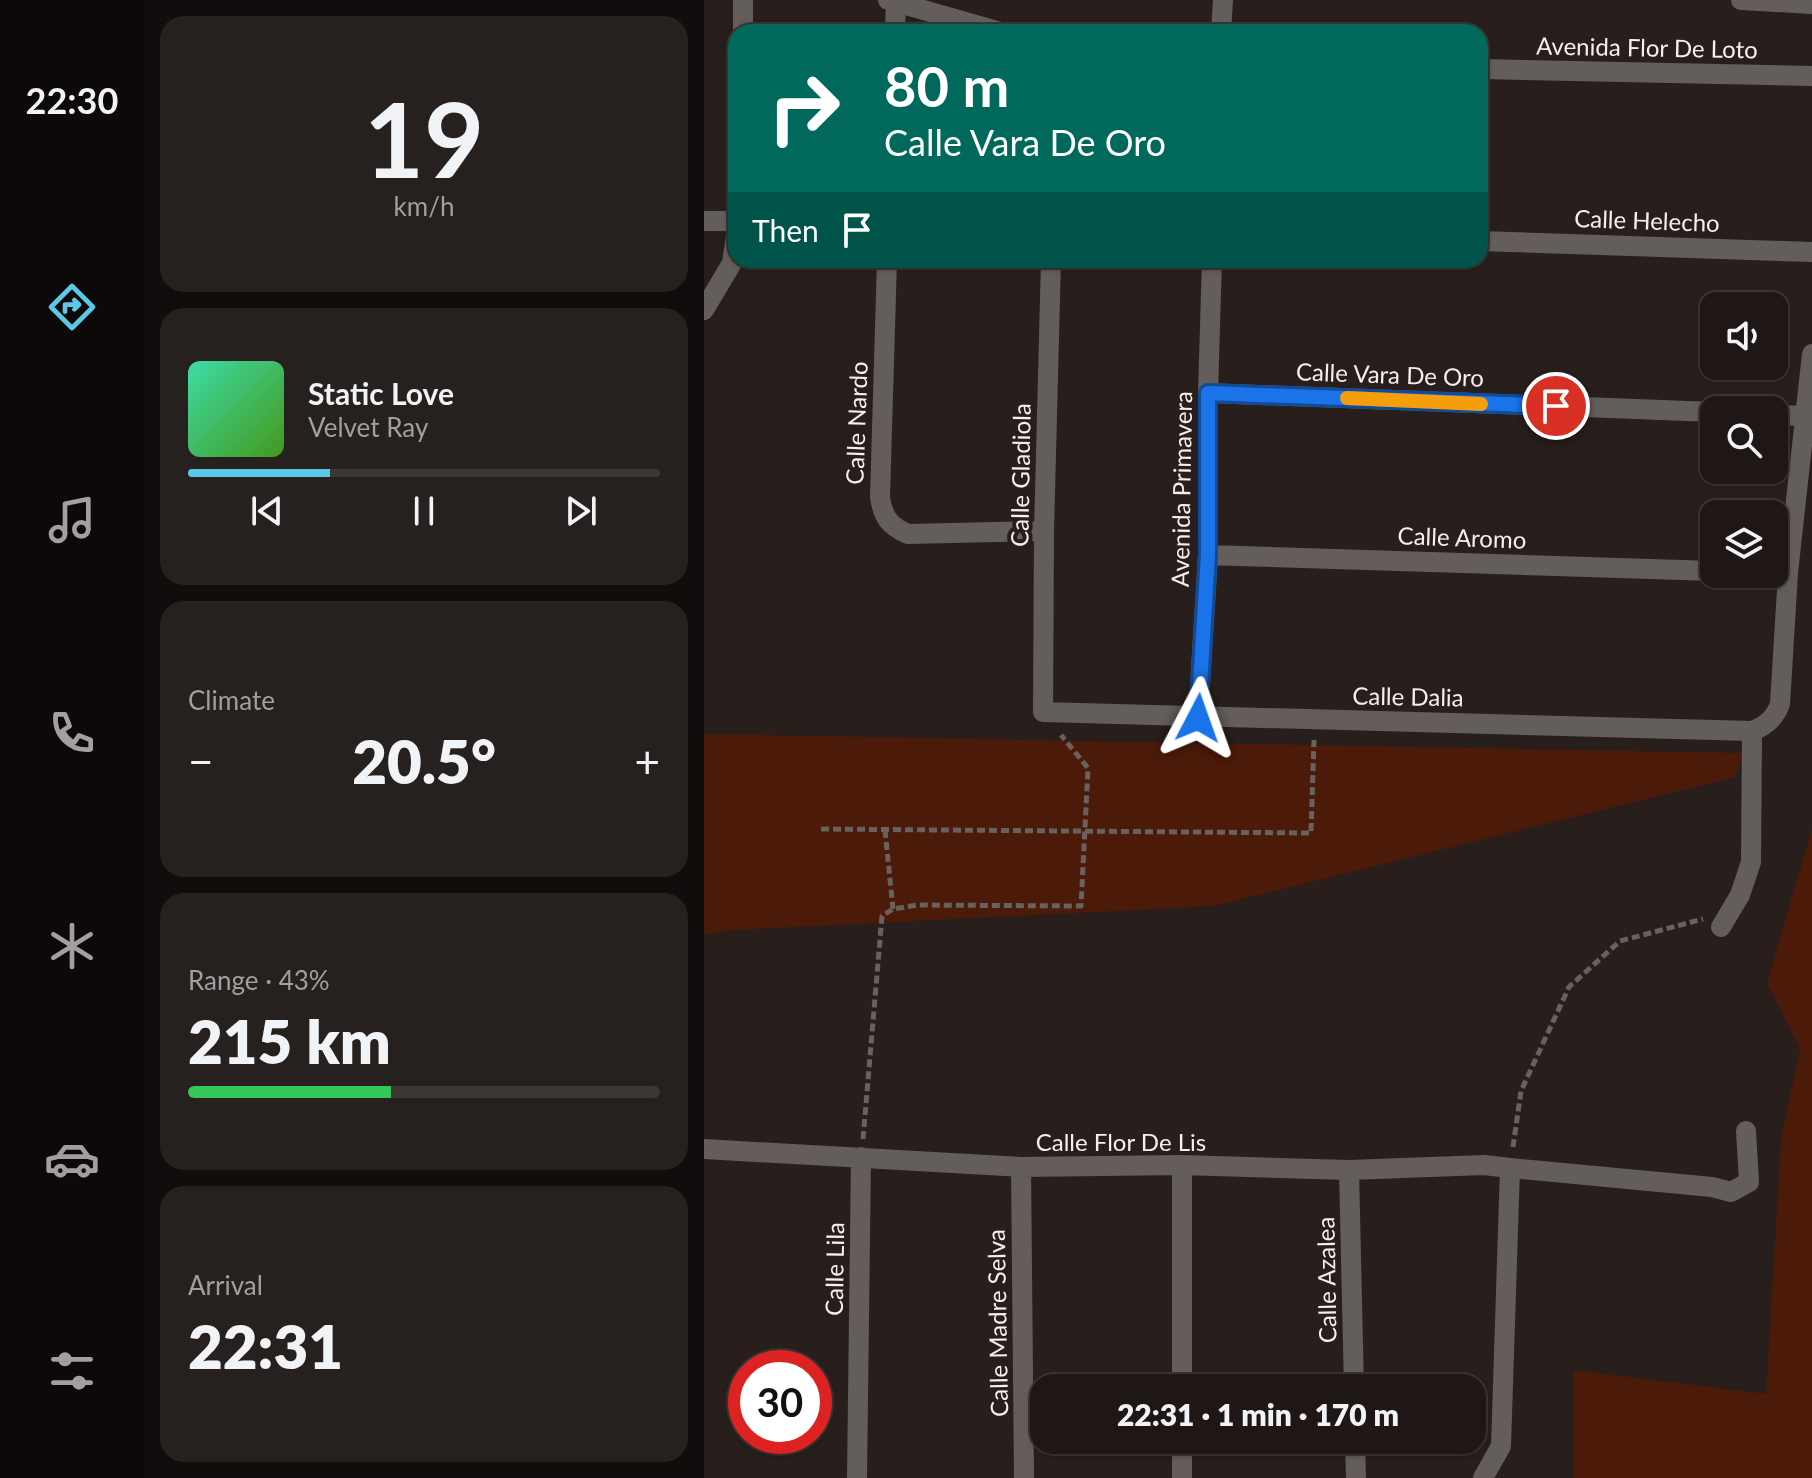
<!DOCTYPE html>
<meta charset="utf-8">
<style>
:root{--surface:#1e1715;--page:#26201e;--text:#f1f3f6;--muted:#a19fa0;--line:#3c3634;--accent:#5bc8e7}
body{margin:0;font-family:Lato,sans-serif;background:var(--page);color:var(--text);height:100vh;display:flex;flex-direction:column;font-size:30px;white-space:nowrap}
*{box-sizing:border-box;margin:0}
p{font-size:26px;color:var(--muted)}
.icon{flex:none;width:44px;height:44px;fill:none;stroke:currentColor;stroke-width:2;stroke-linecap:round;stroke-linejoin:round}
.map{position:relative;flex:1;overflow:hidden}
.sheet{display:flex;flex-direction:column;gap:16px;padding:16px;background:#100d0c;width:560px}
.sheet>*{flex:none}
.banner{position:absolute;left:24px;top:24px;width:760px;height:244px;border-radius:24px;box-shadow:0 2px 6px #0004,0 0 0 2px var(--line);background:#00695c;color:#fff;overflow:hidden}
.tools{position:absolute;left:996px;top:292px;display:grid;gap:16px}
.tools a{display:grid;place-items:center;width:88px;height:88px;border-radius:16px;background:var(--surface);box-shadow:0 2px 6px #0004,0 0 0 2px var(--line);font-size:40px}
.speed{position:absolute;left:24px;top:1350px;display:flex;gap:16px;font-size:40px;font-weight:700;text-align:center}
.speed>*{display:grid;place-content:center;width:104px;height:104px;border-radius:50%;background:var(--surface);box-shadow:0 2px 6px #0004,0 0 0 2px var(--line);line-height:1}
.speed .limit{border:12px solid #d22;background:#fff;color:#111}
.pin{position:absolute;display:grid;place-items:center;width:68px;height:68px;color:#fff;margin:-34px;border:4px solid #fff;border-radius:50%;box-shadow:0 2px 8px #0007}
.me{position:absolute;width:88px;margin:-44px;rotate:4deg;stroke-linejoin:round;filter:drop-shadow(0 0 6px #0008)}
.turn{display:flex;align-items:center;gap:28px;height:168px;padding:0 24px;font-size:36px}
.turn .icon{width:104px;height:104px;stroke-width:2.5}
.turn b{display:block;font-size:56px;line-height:68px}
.then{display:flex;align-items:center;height:76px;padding:0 24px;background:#0003;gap:16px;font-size:30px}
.big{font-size:60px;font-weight:800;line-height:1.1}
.sheet .tile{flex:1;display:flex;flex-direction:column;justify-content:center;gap:12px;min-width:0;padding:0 28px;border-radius:24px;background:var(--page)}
.sheet .dial{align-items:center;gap:0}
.dial b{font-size:104px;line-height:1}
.song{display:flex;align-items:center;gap:24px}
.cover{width:96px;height:96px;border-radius:12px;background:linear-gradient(135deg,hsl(160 70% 55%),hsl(100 70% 35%))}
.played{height:8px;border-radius:4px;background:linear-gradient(90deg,var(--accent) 30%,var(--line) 30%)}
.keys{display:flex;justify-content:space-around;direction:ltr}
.heat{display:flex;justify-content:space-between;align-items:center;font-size:44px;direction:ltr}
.charge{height:12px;border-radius:6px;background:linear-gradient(90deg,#34c759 43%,var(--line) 0)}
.trip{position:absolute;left:326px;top:1374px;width:456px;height:80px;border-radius:24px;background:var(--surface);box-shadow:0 2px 6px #0004,0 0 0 2px var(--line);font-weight:800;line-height:80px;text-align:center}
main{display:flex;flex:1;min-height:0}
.dock{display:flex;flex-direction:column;width:144px;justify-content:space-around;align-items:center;background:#0c0908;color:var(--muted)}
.dock .icon{width:56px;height:56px}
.dock .current{color:var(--accent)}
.dock b{font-size:36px;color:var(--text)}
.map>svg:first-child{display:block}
.green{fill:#4b1a08}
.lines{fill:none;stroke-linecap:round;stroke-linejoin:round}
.path{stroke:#69615e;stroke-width:5;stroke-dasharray:8 4;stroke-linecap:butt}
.minor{stroke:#635e5c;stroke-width:20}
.route-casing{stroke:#114b97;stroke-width:20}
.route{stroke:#1a73e8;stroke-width:14}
.slow{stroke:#f59e0b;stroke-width:14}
.labels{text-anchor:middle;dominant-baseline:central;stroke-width:8;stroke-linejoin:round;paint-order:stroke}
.street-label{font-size:24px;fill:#f6efed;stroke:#281f1c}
</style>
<main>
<nav class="dock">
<b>22:30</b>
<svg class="icon current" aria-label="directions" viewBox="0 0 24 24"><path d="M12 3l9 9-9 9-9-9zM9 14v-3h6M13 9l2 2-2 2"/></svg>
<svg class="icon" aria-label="music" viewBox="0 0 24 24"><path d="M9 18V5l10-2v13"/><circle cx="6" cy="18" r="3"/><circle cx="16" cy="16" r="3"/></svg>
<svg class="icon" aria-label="phone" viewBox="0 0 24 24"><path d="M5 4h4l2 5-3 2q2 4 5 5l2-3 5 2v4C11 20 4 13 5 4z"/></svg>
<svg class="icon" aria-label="climate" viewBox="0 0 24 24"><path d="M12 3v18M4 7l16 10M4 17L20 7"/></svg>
<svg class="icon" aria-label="car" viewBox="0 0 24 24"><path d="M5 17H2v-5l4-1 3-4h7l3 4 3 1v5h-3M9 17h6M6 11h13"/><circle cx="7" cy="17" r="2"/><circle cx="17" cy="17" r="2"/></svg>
<svg class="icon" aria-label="filters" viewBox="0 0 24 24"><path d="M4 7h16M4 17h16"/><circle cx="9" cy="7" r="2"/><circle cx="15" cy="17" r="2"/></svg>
</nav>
<section class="sheet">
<div class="tile dial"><b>19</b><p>km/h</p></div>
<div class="tile">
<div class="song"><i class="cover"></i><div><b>Static Love</b><p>Velvet Ray</p></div></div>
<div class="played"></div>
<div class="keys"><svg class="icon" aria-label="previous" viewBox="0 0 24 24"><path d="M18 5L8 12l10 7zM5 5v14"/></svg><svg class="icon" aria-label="pause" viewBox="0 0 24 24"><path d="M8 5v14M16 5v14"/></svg><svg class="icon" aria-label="next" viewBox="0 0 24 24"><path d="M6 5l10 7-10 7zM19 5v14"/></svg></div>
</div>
<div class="tile"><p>Climate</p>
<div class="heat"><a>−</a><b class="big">20.5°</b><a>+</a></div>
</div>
<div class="tile"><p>Range · 43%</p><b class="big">215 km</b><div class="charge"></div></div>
<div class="tile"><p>Arrival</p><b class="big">22:31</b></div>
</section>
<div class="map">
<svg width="1108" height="1478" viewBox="0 0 1108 1478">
<rect width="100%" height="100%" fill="#281f1c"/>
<!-- green -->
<path class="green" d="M0,734L1039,753L1031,777L510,906L29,930L0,935Z
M1108,829V1478H869V1370L1062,1394L1077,1139L1096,1049L1063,983Z"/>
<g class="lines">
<!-- path -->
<path class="path" d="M117,829L607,833L610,740
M181,830L189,909
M159,1139L178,916L189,909L213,905L377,906L384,768L357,735
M809,1147L817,1091L865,987L916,941L999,919"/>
<!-- minor -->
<path class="minor" d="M184,0L297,32
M1037,0L1108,4
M39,32V0
M191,32L192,0
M517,32L519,0
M776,69L1108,76
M0,221H32
M776,241L1108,252
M183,260L176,497C179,517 185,526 204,534L340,531
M347,260L340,531L339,712L1048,731C1062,726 1071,718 1076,704L1084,573L1108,354
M0,310L28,263L32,236
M504,393L1010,412
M1070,415L1102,416
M504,555L1010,571
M494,718L504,555V393L508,260
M1017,927L1036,895L1047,862L1048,731
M0,1149L317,1167L478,1165L645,1170L780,1165L806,1168L797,1446L779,1478
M317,1167L320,1478
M806,1168L1008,1187L1027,1192L1045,1182L1042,1131
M645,1170L650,1388
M478,1388V1165
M651,1440L652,1478
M153,1478L157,1157
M478,1478V1440"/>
</g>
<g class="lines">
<!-- route casing -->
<g class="route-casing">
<path id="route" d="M494,718L504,555V393L852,406"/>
</g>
<!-- route -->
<use href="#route" class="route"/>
<!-- slow -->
<path class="slow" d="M643,398L777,404"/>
</g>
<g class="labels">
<!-- street labels -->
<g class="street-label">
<text transform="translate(943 47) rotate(1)">Avenida Flor De Loto</text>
<text transform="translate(943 220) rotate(2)">Calle Helecho</text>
<text transform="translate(686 374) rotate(2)">Calle Vara De Oro</text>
<text transform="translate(152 423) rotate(-88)">Calle Nardo</text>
<text transform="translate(316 475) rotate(-89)">Calle Gladiola</text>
<text transform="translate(477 489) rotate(-89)">Avenida Primavera</text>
<text transform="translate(758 537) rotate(2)">Calle Aromo</text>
<text transform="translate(704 696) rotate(1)">Calle Dalia</text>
<text x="417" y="1141">Calle Flor De Lis</text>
<text transform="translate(130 1269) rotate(-89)">Calle Lila</text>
<text transform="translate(622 1280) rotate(-91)">Calle Azalea</text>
<text transform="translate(293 1323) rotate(-91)">Calle Madre Selva</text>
</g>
</g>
</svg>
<div class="tools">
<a><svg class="icon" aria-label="sound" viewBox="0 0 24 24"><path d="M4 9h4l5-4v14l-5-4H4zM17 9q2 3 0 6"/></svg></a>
<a><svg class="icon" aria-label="search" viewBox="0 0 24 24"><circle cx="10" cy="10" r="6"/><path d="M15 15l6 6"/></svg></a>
<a><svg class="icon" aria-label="layers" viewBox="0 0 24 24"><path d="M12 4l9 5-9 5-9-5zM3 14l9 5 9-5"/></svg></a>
</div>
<div class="speed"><div class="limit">30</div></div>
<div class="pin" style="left:852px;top:406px;background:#d93025"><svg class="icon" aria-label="arrive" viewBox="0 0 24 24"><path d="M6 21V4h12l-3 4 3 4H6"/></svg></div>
<svg class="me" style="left:494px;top:718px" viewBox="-20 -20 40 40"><path d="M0-17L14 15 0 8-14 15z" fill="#1a73e8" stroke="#fff" stroke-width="4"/></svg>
<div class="trip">22:31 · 1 min · 170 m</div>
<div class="banner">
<div class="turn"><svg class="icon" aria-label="right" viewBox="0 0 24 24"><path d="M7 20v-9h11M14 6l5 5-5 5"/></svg><div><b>80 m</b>Calle Vara De Oro</div></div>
<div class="then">Then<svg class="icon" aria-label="arrive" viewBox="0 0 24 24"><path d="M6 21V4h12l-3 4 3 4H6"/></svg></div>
</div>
</div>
</main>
